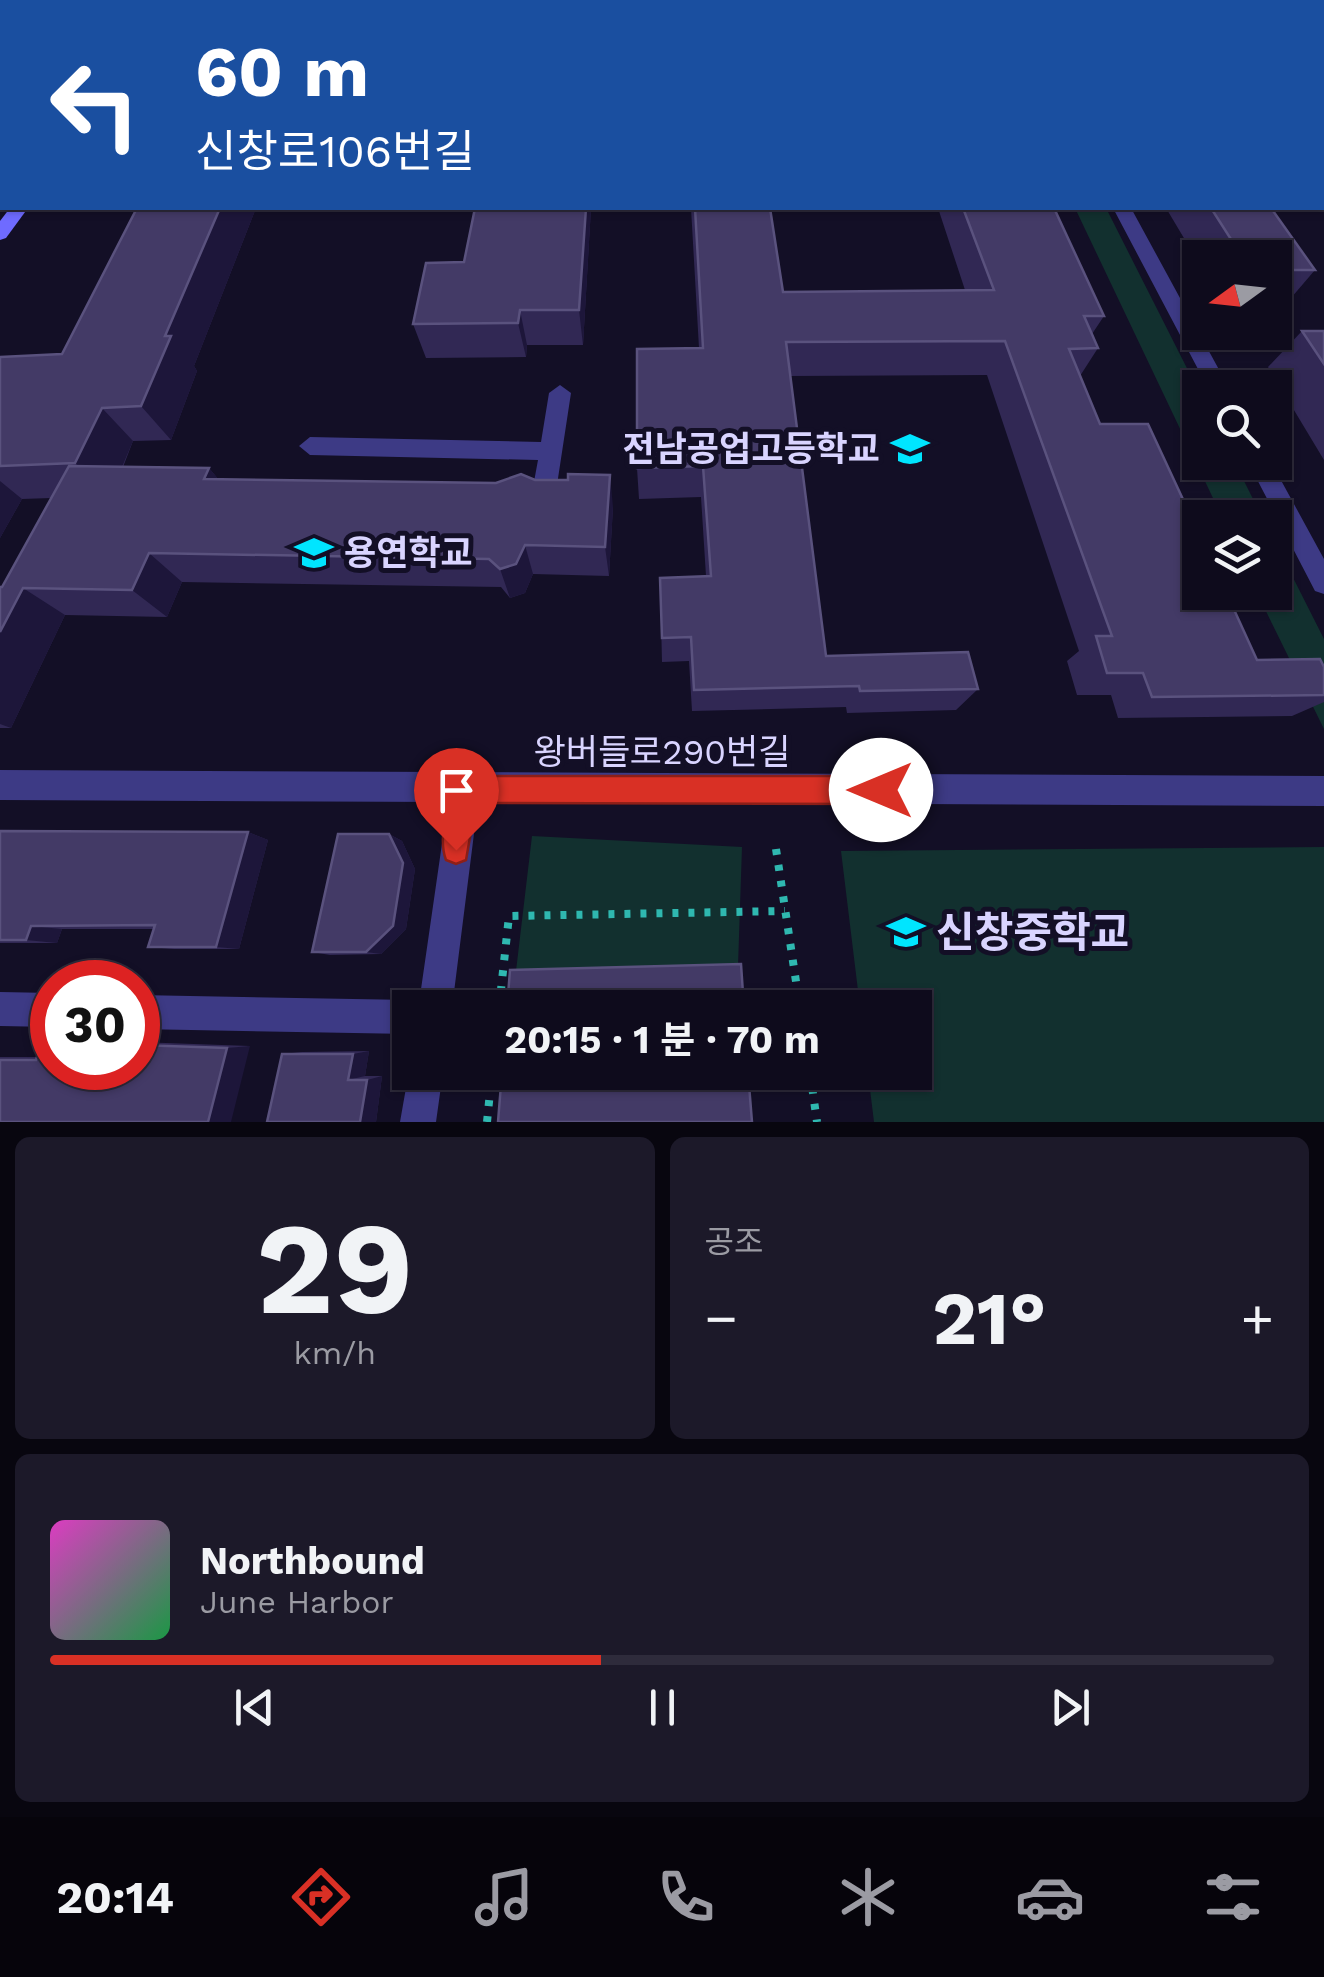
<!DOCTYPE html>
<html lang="ko">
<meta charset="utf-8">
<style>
:root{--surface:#0e0b1c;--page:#1c1929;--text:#f1f3f6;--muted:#9b9ba3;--line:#2e2b3b;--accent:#d93025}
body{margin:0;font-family:"Work Sans","Noto Sans KR",sans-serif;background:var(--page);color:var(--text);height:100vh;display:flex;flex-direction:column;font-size:38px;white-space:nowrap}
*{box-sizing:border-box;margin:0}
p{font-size:32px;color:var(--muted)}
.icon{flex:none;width:55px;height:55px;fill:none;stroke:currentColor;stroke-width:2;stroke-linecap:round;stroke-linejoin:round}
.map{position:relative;height:1122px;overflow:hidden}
.side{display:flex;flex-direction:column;gap:15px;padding:15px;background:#08060f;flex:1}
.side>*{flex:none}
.guide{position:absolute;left:0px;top:0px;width:1325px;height:210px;box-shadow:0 2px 8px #0004,0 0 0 2px var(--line);background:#1a4fa0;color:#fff;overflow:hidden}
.needle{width:65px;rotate:255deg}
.controls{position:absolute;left:1182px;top:240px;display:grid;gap:20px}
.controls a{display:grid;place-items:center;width:110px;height:110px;border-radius:0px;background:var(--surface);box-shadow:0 2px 8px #0004,0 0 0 2px var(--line);font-size:50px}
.speed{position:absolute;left:30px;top:960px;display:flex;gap:20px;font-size:50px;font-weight:700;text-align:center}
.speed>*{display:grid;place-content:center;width:130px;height:130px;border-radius:50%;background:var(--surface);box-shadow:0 2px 8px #0004,0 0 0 2px var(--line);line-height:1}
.speed .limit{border:15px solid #d22;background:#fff;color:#111}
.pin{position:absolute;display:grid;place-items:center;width:85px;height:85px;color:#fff;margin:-102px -42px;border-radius:50% 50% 50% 0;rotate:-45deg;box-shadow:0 0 10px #0007}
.pin .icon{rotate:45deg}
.me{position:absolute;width:110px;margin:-55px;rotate:270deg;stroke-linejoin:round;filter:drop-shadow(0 0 8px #0008)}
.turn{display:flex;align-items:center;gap:35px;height:210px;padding:0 30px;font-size:45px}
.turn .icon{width:130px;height:130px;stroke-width:2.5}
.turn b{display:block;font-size:70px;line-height:85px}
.big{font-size:75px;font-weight:700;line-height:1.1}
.side .card{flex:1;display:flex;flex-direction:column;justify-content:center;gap:15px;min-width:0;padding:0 35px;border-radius:15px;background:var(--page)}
.side .dial{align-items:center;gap:0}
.dial b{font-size:130px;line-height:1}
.song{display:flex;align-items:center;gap:30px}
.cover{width:120px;height:120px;border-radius:15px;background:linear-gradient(135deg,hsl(310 70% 55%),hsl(140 70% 35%))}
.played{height:10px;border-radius:5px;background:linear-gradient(90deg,var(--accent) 45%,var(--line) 45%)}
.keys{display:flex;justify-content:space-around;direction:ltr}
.heat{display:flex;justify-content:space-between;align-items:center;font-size:55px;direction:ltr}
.side .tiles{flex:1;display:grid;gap:15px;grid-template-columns:1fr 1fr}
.card:last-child{grid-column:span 2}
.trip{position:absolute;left:392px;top:990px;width:540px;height:100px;border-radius:0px;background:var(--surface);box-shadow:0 2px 8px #0004,0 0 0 2px var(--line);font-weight:700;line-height:100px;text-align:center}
.dock{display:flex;height:160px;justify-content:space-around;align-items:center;background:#06040b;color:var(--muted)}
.dock .icon{width:70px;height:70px}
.dock .current{color:var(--accent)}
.dock b{font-size:45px;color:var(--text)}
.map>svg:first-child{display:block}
.green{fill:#12302f}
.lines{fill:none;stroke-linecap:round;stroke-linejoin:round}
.path{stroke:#2fb8b0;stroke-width:8;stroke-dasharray:6 10;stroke-linecap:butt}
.street{fill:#3d3a85;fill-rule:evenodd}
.secondary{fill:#6f6bff;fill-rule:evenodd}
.wall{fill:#312854}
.shaded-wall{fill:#1d163a}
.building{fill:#433a66;stroke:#5a527e;stroke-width:2.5}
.route{fill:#d93025;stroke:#8d1f18;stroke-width:2.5}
.labels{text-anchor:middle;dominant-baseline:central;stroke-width:10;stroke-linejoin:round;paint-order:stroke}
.poi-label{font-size:35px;font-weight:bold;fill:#d9d4ff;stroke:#130f26;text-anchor:end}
.street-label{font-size:35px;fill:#d9d4ff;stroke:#130f26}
.near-poi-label{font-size:42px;font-weight:bold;fill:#d9d4ff;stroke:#130f26;text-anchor:start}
</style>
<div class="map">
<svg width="1324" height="1122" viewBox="0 0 1324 1122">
<rect width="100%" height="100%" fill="#130f26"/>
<!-- green -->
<path class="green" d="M1075,208H1106L1200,394V462L1235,463L1262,517H1222Z
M1275,542L1324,639V729L1257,593L1275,592Z
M532,836L742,847L738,966L516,971Z
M1324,847V1122H874L868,1073L915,1072V1008L860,1007L841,851Z"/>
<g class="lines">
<!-- path -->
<path class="path" d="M776,849L800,1008
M499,1008L509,916L785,911
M810,1072L817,1122
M487,1122L492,1072"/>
<!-- street -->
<path class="street" d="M1005,0H1019L1020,2H1007Z
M1113,208H1131L1229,388H1208Z
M560,385L571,393L555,498L543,508L531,498L538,460L310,455L299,446L310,437L541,442L549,393Z
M1248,462H1271L1324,559V594L1315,591Z
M0,770L1324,776V806L478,802L452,1008H410V1034L138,1029V995L410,1000L419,1003L448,802L0,800Z
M0,992L52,993V1027L0,1026Z
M410,1065V1072H443L436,1122H400Z"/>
<!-- secondary -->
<path class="secondary" d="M10,208H28L6,238L0,240V221Z"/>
</g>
<!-- wall -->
<path class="wall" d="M1033,0H1279L1282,2H1034Z
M1322,46L1324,47V178L1322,176Z
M137,208H256L194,366L197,371L171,440L133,441L123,467L209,468L218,479L613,507L609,576L533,574L525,593L510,598L501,587L182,582L167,617L65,615L11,728H0V587H2L51,498L22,499L0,538V357L62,354Z
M591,208L583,345H527L526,357L426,358L413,324L464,262Z
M691,208H770L783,292L965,290L938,208H1054L1104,316L1092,334L1098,348L1080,376L1100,424L1257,660L1324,667V702L1292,716L1118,718L1111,695H1077L1067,661L1079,651L987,375L790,376L826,656L978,689L956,710L847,713L846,707L692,711L689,661L662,662L660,578L706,576L701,497L639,499L637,468L699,348Z
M1166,208H1271L1315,270L1285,305H1275V258H1200V265Z
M1302,331H1324V460L1268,367Z
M0,831L248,832L268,840L239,949H174L148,947L154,929H62L57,943H0Z
M389,834L402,841L415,869L406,929L381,954L330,955L312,952Z
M42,1042H52V1068H138V1042L250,1046L0,1122V1057H37Z
M369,1051L365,1076H382L376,1122L282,1054L302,1052Z"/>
<!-- shaded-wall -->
<path class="shaded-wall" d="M220,208H256L194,366L197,371L171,440L141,406L165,336Z
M586,208H591L583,345L579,310Z
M520,310L527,345L526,357L518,323Z
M102,408L133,441L110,495L75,463Z
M209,468L236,500L204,479Z
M610,475L613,507L609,576L605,547Z
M0,481L22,499L0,538Z
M525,545L533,574L525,593L510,598L500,569Z
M149,553L182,582L167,617L132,590Z
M23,588L65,615L11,728L0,724V632Z
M248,832L268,840L239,949L216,947Z
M389,834L402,841L415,869L406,929L381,954L366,952Z
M31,926L62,929L57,943L26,940Z
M250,1046L231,1122H208L227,1048Z
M369,1051L365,1076L348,1080L353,1054Z
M382,1076L376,1122H360L367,1080Z"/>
<!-- building -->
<path class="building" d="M469,0H543L542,2H468Z
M1078,0H1124L1126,2H1080Z
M1233,0H1279L1282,2H1235Z
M1322,46L1324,47V100L1322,98Z
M137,208H220L165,336H171L141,406L102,408L75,463L0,466V357L62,354Z
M475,208H586L579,310H520L518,323L413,324L426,263L464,262Z
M695,208H770L783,292L994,290L963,208H1054L1104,316H1084L1098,348L1069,349L1100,424H1148L1200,536V592H1226L1257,660L1320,659L1324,667V695L1152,697L1143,673H1107L1096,636H1112L1005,341L786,342L826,656L968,652L978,689L860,691L859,686L694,690L691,637L662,638L660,578L711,576L703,466L637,468V349L703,348Z
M1211,208H1271L1315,270H1275V258H1256L1247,244H1234Z
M1302,331H1324V364Z
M69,466L209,468L204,479L496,483L521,474L535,480H568V474L610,475L605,547L525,545L516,564L500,569L489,559L149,553L132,590L23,588L0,632V587H2Z
M0,831L248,832L216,947H148L155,925L31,926L26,940H0Z
M338,834H389L403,863L393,926L366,952H312Z
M741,964L744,1008H507L510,970Z
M42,1042L52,1043V1068H138V1045L227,1048L208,1122H0V1060H36Z
M282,1054H353L348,1080H367L360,1122H267Z
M502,1072H748L752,1122H498Z"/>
<!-- route -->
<path class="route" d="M464,776H881L891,780L895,790L891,800L881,804L476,803L466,860L456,864L446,860C438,840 447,800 455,780Z"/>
<!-- icons -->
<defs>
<g id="school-bare" transform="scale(3)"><path d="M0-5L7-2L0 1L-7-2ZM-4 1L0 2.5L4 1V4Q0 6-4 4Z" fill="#00e5ff" stroke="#130f26" stroke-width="2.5" paint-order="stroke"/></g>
</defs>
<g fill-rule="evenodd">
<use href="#school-bare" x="910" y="449"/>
<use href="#school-bare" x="314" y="553"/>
<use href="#school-bare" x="906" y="932"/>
</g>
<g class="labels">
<!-- poi labels -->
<g class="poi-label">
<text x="880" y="449">전남공업고등학교</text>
<text x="344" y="553" text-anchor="start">용연학교</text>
</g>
<!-- street labels -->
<g class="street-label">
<text x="662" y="752">왕버들로290번길</text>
</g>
<!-- near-poi labels -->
<g class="near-poi-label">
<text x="936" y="932">신창중학교</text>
</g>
</g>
</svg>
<div class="controls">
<a><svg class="needle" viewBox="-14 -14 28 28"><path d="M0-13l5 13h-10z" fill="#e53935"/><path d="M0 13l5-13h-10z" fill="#9b9ba3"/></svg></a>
<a><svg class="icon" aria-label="search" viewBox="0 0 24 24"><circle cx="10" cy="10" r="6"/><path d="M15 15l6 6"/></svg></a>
<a><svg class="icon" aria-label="layers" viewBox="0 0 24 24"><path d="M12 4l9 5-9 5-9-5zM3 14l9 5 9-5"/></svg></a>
</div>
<div class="speed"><div class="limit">30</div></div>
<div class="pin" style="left:456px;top:850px;background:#d93025"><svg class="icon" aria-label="arrive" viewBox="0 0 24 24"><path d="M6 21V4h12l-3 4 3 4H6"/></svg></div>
<svg class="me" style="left:881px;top:790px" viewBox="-20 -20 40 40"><circle r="19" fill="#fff"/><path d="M0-13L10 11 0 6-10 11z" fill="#d93025"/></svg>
<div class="trip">20:15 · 1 분 · 70 m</div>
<div class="guide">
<div class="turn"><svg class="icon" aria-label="left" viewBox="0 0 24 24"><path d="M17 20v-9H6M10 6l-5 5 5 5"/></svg><div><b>60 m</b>신창로106번길</div></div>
</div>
</div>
<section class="side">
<div class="tiles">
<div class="card dial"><b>29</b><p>km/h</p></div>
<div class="card"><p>공조</p>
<div class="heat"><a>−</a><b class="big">21°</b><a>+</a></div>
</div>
<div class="card">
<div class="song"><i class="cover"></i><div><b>Northbound</b><p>June Harbor</p></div></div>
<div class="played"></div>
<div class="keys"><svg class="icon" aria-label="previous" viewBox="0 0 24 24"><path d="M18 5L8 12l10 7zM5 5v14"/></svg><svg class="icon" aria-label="pause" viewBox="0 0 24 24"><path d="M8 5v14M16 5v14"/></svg><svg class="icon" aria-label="next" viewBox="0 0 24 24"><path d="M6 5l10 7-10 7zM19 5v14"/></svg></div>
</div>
</div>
</section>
<nav class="dock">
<b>20:14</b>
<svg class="icon current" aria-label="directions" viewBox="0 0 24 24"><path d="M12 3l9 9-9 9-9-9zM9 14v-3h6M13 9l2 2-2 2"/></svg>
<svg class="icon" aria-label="music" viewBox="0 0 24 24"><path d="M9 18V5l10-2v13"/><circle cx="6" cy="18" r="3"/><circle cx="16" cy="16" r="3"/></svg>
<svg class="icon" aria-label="phone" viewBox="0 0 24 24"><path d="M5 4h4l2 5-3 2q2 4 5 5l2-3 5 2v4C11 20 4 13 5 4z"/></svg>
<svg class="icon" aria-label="climate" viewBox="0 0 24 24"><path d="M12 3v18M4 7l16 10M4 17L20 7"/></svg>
<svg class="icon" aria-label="car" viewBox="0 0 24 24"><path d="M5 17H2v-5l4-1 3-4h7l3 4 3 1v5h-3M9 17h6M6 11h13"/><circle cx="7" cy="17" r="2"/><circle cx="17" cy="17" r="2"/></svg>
<svg class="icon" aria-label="filters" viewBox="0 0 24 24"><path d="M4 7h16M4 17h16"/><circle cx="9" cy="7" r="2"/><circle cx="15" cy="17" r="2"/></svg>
</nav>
